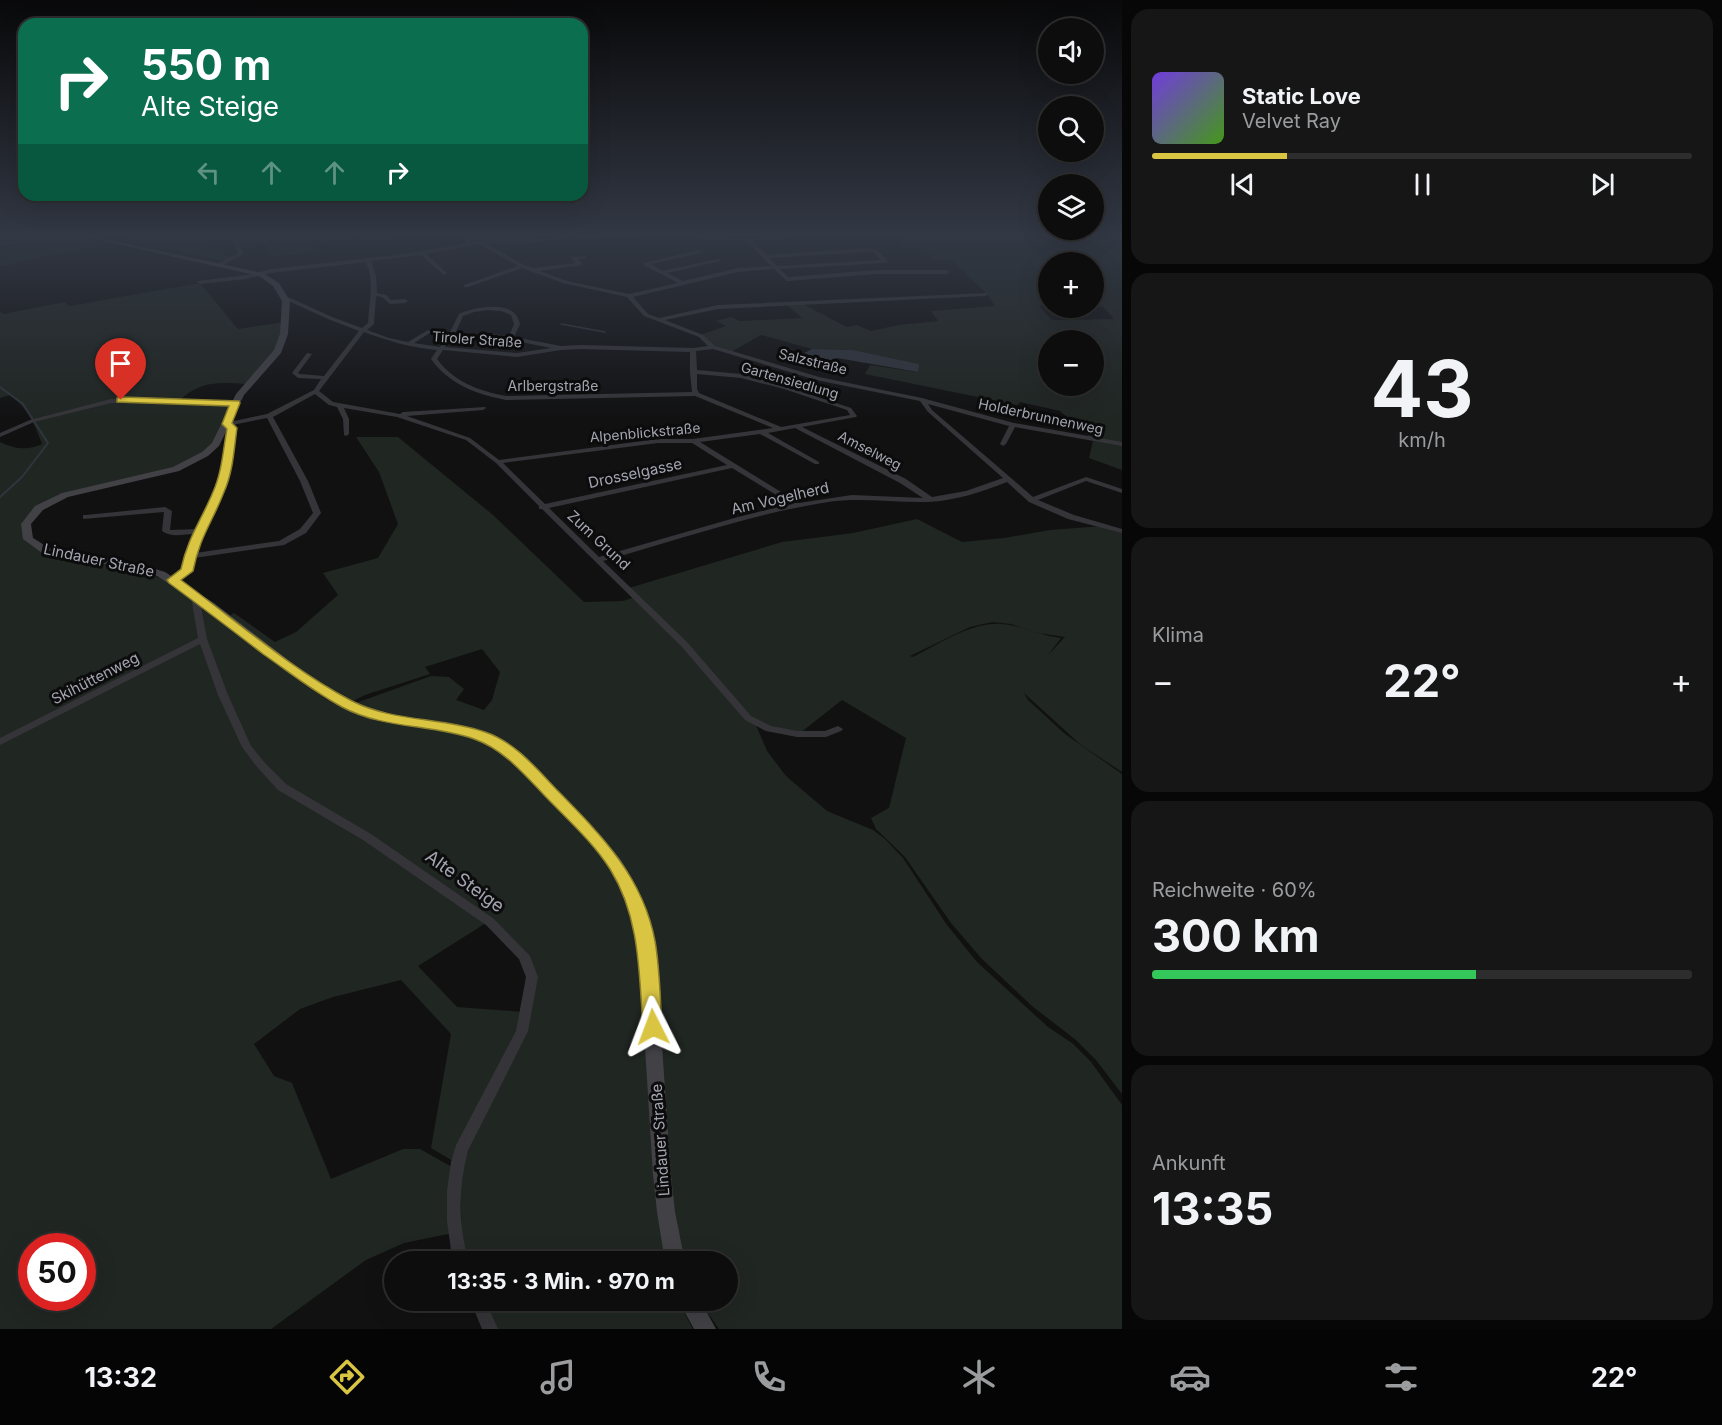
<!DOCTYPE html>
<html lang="de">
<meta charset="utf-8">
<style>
:root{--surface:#0d0d0e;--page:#161617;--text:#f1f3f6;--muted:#9a9c9e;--line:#2d2d2e;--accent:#d9c542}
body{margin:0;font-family:Inter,sans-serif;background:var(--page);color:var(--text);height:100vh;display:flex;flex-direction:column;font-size:22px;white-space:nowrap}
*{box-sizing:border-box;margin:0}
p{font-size:20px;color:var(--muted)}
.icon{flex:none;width:33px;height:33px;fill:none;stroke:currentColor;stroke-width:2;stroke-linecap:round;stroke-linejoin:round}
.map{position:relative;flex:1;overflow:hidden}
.drawer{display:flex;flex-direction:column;gap:9px;padding:9px;background:#070708;width:600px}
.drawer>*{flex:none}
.hud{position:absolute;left:18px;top:18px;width:570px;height:183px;border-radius:18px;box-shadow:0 6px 24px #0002,0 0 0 2px var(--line);background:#0b6e4f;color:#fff;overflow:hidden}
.tools{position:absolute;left:1038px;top:18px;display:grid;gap:12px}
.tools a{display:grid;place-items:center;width:66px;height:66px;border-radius:50%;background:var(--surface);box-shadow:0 6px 24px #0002,0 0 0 2px var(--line);font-size:30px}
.speed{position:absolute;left:18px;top:1233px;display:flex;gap:12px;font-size:30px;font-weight:700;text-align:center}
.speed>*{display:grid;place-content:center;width:78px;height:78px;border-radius:50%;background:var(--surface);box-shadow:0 6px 24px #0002,0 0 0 2px var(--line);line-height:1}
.speed .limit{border:9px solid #d22;background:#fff;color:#111}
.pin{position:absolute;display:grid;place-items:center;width:51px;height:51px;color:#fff;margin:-62px -26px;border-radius:50% 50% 50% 0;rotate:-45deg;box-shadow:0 0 6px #0007}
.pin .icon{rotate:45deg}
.me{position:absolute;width:66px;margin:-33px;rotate:357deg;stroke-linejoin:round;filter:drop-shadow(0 0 4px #0008)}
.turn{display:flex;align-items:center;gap:21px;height:126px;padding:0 24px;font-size:27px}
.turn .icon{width:78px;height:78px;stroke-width:2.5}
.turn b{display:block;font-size:42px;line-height:51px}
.lanes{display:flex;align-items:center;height:57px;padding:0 24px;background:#0003;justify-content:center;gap:30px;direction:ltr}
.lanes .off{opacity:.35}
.big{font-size:45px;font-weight:700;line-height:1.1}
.drawer .tile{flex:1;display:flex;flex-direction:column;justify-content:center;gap:9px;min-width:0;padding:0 21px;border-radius:18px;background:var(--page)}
.drawer .dial{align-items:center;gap:0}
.dial b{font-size:78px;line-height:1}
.song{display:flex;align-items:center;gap:18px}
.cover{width:72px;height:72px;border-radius:9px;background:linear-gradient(135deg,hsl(260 70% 55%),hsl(100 70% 35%))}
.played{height:6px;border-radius:3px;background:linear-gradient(90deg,var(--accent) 25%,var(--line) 25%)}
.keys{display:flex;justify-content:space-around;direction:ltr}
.heat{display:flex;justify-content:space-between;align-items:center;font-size:33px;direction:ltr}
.charge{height:9px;border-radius:4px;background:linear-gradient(90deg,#34c759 60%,var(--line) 0)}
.trip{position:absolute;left:384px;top:1251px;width:354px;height:60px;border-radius:30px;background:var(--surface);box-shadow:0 6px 24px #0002,0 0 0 2px var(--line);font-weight:700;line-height:60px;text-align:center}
.tab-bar{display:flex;height:96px;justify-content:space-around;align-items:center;background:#050506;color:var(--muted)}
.tab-bar .icon{width:42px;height:42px}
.tab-bar .on{color:var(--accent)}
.tab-bar b{font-size:27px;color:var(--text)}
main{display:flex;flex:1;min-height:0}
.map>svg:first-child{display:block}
.green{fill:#202622;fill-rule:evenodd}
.water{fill:#30353d}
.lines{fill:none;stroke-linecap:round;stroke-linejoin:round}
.stream-far1{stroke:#30353d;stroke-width:1.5}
.stream{stroke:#30353d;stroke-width:2}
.street{fill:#353539;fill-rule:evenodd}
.secondary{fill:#414146;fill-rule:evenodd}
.route{fill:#d9c542;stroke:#8d802b;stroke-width:1.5}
.labels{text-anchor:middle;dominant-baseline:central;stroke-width:6;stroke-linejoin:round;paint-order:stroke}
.far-street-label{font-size:14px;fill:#a4a5b1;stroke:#0c0c0d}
.street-label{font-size:15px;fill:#a4a5b1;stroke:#0c0c0d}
.near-street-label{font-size:18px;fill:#a4a5b1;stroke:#0c0c0d}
</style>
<main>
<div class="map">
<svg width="1122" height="1329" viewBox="0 0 1122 1329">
<rect width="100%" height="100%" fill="#111112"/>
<!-- green -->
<path class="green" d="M9,233H58L0,245V234Z
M62,233L110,243L0,266V246Z
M165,233H230L233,239L206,243L210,251L222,250L224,255L233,257L225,261L126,241L130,236Z
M234,233H401L402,236L370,243L360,237L312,245L317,251L273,257L267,244L241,247Z
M467,233H529L538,239L475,243Z
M895,233H1122V443L1093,440L1060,411L1020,402L1017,405L865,374L870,365L917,372L918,364L853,350L812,349L761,335L731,352L714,347L700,335L726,326L716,321L731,317L740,321L802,318L786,304L801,303L847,327L857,325L871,331L898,325L938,321L931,311L995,306L986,293L952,260H935L923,249H902L897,242H902ZM1048,262H1094V306L1103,307L1114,319L1052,320L1039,306L1048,305ZM1048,340H1094V386H1048Z
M200,283L238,329L284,322L279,346L245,384C219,382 199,381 179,401H111L232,404L214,443L203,454L175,468L64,494L23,524C17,564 107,561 134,568C156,574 173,585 192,599L202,642L259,766L486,923L418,966L457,1007L523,1012L520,1031L453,1161L431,1148L451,1034L401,980L333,997L300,1009L254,1044L274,1076L292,1083L331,1179L403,1149H420L452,1167L453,1233L404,1243L366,1260L271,1329H0V442C15,449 27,451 42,444C35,425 27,407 10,395L0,398V311L3,314L65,302L69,306ZM32,1246H82V1298H32Z
M356,437H398L493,515L584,602L623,601L635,597L756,725L767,751L786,776L827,811L873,830L885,839L903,858L947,925L977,962L1048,1027L1072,1043L1091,1062L1122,1105V1329H719L699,1301L728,1300V1262L684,1261L672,1210L652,941L638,895L593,830L481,732L451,724L384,714L353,704L431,676L449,677L464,689L456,700L484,710L492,700L500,672L482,649L425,667L430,674L365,695L351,702L334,693L228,617L234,613L275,642L296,632L338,595L323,573L378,558L398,524L379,472Z
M1093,441L1122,445V470L1089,458Z
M917,519L962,542L1004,538L1050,530L1104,526L1122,531V772L1081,745L1024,693L1028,700L1065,734L1122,774V1094L1096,1060L1076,1040L1032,1006L982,959L951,923L905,857L876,829L871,818L889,808L906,738L842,700L800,733L769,727L749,717L629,588L782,542L853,533ZM992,622L1011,624L1038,633L1065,637L1048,655L1061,638C1040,636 1021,625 1001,624C971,622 939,644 913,657L910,656L970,627Z
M199,605L298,680L326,699L353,713L378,721L447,730L476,738L497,747L519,765L585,834L611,866L626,896L642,941L659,1211L666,1261H465L462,1254L460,1168L525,1033L535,978L511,938L284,785L249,746L225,694L206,639Z
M481,1301H678L693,1329H495Z"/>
<!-- water -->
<path class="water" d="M812,349L853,350L919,364L918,372L837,358L833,361L816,357L806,362L795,358Z"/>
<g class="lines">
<!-- stream-far1 -->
<path class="stream-far1" d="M561,324L605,332"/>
<!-- stream -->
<path class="stream" d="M0,387L23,404L48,443L22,477L0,497"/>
<!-- street -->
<path class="street" d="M56,233H63L0,246V244Z
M230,233H234L244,254L223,265H219V263L238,253Z
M462,233H466L465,235L472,243C492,239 509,241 528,240C549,240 569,231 589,233L580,236L688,235L748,239L801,234L888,233L886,234L801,236L752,241L766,255L868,248L877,250L888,261L885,263L780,269L788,277L876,270H947L950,272L947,274H876L787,281L774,269L738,272L633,297L648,314L659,318L718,305L987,293L988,294L985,296L718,309L665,320L703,335L715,346L819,377L922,398L1014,423L1122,442V446L1015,427L1006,444L1003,446L1000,444L1009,426L928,404L932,410L1033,497L1086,477L1122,489V493L1086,481L1038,500L1074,515L1122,529V533L1068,519L1029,502L1007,482C981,492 955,501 928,502C894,503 861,497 828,502C751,514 678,540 603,561L687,642L751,716L771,726L797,731H825L838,726L843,729L841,731L826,737H797L766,731L745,720L681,646L542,509H539V506L496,463L466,440L397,417L344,408L349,419V434L346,436L344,435L343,419L337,407L329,405L315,394L273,417L308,481L321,513L306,533L284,545L194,558L190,573L173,582L169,580L183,570L188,547L195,534C184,534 171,538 162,531L164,512L83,519V515H86L165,507L172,511L170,530L197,529L215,493L221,473L229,429L224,424L225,423L267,414L314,390L321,379L298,378L292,373L307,353L312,354L298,373L300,374L324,376L359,331L328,319L282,298V296H286L332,317L362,328L368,323C369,302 375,282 366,262L271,273L246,279L200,284L197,282L198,281L246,275L271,269L405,254L467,243L461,235ZM577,236V238H579L688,237L747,241L771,266L738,268L683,281L667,273L721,261L718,259L662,271L651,264L701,253V251L699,250L644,263V265L678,283L629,294L567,281L540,271L582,265L583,264L578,259L586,258V256L572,257L571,258L576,263L533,268L524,265L485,243H530ZM479,244L518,266L464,285V287H468L522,268L563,283L627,297L644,316L699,337L708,346L693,348L581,345L561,346L514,337L520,324C519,321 518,317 516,315C506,301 472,308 459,314L450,332L440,347L414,343L430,333L431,332L428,330L408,342L389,338L367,330L374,324L376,296L382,297L390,304L405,303L408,301L405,299L391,300L386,295L377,293L376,276L371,261L421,255L444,275L446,274V272L426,254ZM868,252H873L881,260L777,266L769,258ZM487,310L501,311L511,315L514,324L509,336L490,334L488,335V337L511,340L551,348L517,353L445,347L456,332L463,316L474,312ZM364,332C388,341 412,348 437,350L431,359C450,385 476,394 506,400L695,396L773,428L693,439H658L499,460L470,438L407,416L483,410L486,408L485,407L403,412L400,414L333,402L319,391ZM581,349L690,352V372L692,392L506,396C479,391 454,382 437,359L443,350L517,357L561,350ZM713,349L816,380L920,401L928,412L1003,478L966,491L932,497L906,479L802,427L856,417L857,416L851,408L788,387L741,374L697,370L696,351ZM697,374L741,378L784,389L847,410L850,415L781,427L699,393L697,389ZM267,418L300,481L313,513L300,529L279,541L195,553L196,547L223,493L229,473L235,428L232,425ZM795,428L900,483L923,498L852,495L799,503L700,442L760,434L815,464H819V462L768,433ZM658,443H692L727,465L545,504L503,463ZM732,468L791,504L738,517L599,557L549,508Z
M999,233H1030L1028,234H1001Z
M111,399L235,401L238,403L235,405L111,403L34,422L0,437V433L30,420Z
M195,593L199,596L207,639L228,695L251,746L265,763L286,784L371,834L494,919L530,956L538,977L528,1031L468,1151C458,1187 458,1226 469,1262H454L451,1250L447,1221V1191L451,1162L456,1145L516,1031L526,977L519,959L486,925L363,840L278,790L257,767L242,747L218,695L200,644L0,745V738L198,638L191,596Z
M470,1300H485L498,1329H482Z"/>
<!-- secondary -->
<path class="secondary" d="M68,233H78L263,273L279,283L290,301L288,334L281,353L244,395L219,446L208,456L179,471L68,497L43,510L31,524L33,538L49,548L136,563L165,572L214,603L309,676L359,705L390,715L465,726L487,733L504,741L529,761L602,837L621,860L635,884L650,928L657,974L671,1175L675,1212L685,1262H665L657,1212L653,1175L639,951L629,905L620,885L611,868L592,844L519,767L494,747L463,734L390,723L351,711L300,681L206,608L157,576L134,569L42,553L23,539L21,524L35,506L62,493L173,467L202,452L212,443L236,394L274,350L280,334L282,301L273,286L259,276Z
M678,1300H700L716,1329H694Z"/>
</g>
<!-- sky -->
<linearGradient id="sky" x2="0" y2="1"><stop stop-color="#09090a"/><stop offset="0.56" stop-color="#323844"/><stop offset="1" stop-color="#323844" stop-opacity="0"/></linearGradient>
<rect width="1122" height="419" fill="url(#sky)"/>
<!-- route -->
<path class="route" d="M121,397L239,401L240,403L232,423L237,428C234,449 233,472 224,492C212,523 200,536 193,571L181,580C234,619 294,671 352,701C393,722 442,717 485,732C515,742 536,768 558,791C602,836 643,877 655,941C660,969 660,999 662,1027L659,1033L653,1035L646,1033L643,1027C639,973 640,917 610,869C593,842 566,818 544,795C523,773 503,749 474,739C431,724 383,729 342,707C314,692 289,672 263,654C232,630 200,606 169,583L167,580L181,569C188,537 201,521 213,492C222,472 223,450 227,429L222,424L229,406L117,402V398Z"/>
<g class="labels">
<!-- far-street labels -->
<g class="far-street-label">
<text transform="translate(477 339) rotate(4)">Tiroler Straße</text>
<text transform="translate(813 361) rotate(14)">Salzstraße</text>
<text transform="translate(790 380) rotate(16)">Gartensiedlung</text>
<text x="553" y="385">Arlbergstraße</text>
<text transform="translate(1041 416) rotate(12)">Holderbrunnenweg</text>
<text transform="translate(645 432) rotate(-5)">Alpenblickstraße</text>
<text transform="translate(870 450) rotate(27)">Amselweg</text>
</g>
<!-- street labels -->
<g class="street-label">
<text transform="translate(635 473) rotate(-12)">Drosselgasse</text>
<text transform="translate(780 498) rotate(-13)">Am Vogelherd</text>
<text transform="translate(599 540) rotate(43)">Zum Grund</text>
<text transform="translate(99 560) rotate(12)">Lindauer Straße</text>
<text transform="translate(95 678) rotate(-27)">Skihüttenweg</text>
<text transform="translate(660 1140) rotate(-94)">Lindauer Straße</text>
</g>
<!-- near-street labels -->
<g class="near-street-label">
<text transform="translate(465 881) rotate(36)">Alte Steige</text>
</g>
</g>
</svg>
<div class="tools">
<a><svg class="icon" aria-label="sound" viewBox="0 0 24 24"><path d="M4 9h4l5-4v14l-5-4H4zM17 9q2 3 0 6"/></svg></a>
<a><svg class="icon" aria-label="search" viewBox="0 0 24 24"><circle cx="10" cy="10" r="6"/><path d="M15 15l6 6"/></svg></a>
<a><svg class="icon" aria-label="layers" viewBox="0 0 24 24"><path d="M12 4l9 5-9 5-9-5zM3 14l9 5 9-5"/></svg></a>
<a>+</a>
<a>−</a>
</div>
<div class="speed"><div class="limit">50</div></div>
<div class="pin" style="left:121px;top:400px;background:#d93025"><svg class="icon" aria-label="arrive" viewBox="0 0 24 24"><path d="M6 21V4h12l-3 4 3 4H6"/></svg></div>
<svg class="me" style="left:653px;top:1027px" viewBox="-20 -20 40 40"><path d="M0-17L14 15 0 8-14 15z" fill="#d9c542" stroke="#fff" stroke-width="4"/></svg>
<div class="trip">13:35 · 3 Min. · 970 m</div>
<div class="hud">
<div class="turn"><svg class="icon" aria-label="right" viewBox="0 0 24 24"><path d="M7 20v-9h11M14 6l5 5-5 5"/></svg><div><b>550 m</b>Alte Steige</div></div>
<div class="lanes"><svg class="icon off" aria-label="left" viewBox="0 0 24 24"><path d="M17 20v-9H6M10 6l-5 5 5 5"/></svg><svg class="icon off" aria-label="ahead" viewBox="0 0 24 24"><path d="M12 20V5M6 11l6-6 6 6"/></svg><svg class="icon off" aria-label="ahead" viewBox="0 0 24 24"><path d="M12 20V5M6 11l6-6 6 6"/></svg><svg class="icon" aria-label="right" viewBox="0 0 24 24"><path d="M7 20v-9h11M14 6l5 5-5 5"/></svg></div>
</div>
</div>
<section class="drawer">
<div class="tile">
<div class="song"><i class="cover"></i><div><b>Static Love</b><p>Velvet Ray</p></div></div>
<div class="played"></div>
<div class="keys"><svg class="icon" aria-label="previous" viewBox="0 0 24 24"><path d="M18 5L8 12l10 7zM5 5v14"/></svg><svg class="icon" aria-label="pause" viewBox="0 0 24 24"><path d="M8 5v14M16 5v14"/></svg><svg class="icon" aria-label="next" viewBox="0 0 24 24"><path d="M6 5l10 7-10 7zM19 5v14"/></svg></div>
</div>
<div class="tile dial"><b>43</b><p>km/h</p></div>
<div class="tile"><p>Klima</p>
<div class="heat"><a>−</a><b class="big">22°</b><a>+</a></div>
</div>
<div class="tile"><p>Reichweite · 60%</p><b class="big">300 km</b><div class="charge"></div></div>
<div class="tile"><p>Ankunft</p><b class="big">13:35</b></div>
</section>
</main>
<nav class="tab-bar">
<b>13:32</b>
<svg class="icon on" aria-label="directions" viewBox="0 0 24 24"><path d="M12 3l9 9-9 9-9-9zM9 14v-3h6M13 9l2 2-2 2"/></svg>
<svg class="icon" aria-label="music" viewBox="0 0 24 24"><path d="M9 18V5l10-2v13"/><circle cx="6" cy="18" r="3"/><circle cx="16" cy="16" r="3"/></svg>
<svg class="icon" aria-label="phone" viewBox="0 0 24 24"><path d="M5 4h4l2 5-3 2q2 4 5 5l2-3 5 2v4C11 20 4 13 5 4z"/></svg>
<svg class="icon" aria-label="climate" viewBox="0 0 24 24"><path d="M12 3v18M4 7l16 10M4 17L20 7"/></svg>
<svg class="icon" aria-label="car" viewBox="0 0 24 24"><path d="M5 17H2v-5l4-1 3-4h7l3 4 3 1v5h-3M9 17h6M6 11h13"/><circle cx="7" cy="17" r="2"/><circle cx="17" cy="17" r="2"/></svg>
<svg class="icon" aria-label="filters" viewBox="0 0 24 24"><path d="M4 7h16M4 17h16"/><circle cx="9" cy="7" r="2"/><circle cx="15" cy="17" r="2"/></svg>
<b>22°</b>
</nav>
